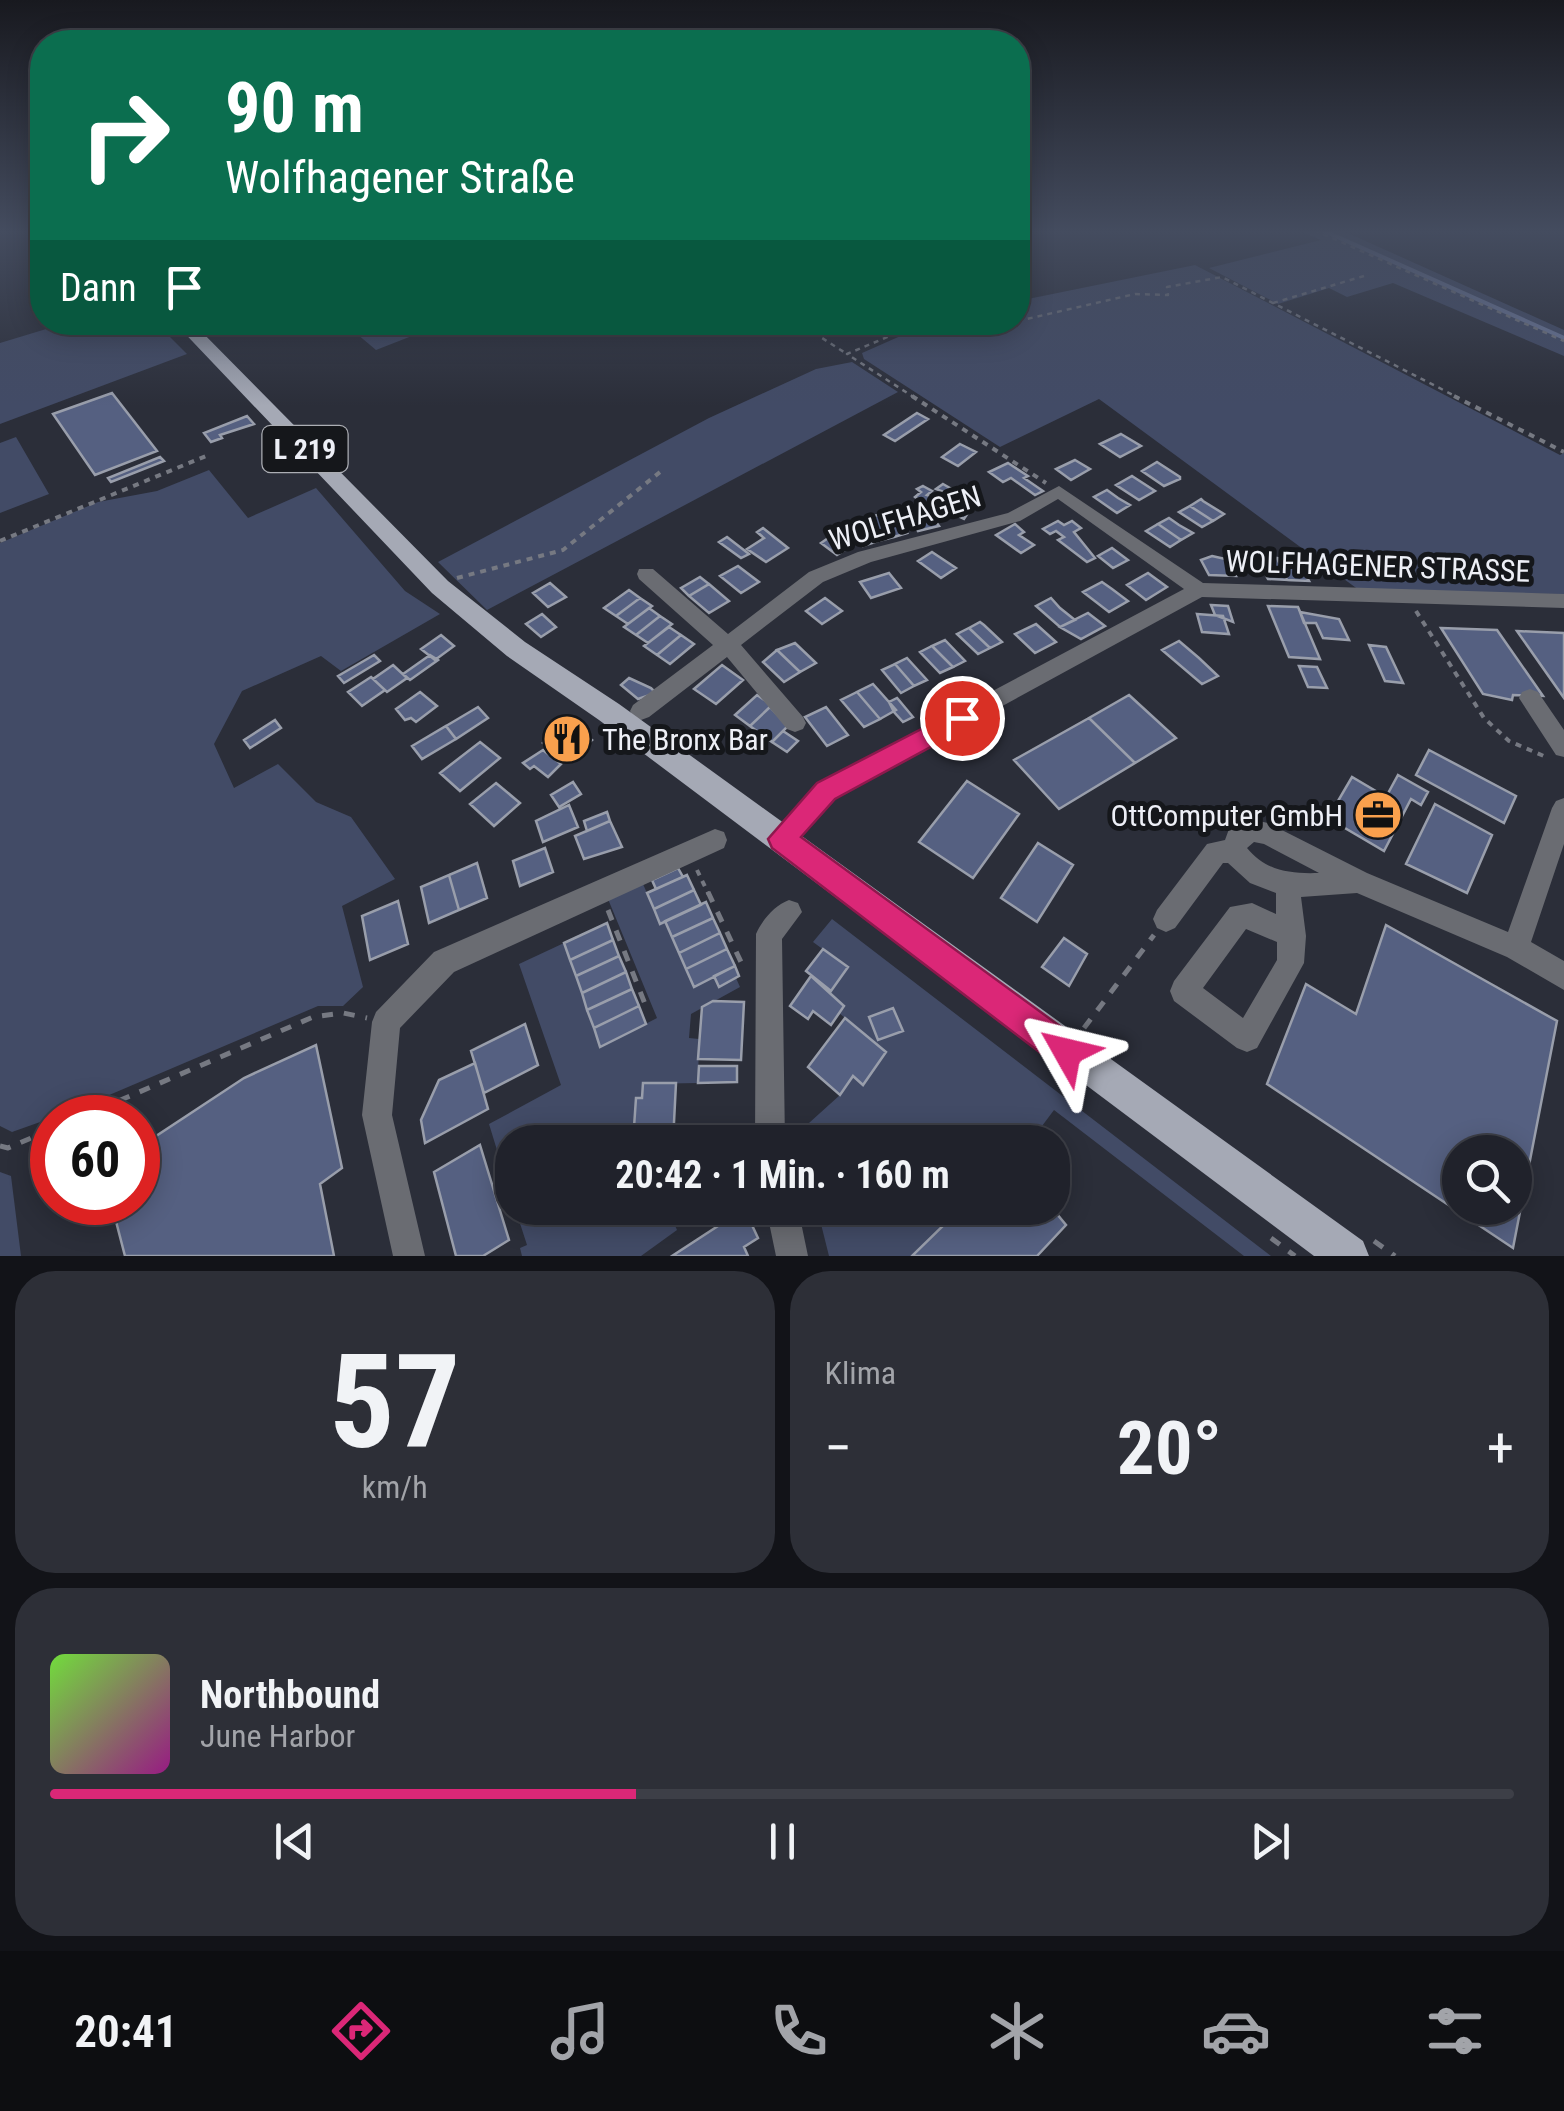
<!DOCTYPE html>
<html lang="de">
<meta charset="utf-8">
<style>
:root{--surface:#20222b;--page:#2d2f37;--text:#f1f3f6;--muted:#a2a4a9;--line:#3d3f47;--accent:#db2777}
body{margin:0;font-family:"Roboto Condensed",sans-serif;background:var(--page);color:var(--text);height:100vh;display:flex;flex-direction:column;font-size:38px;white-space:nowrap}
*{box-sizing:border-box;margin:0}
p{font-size:32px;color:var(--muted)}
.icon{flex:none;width:55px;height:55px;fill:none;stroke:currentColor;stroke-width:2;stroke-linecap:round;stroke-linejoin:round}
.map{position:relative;height:1256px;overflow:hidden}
.side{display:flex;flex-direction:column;gap:15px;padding:15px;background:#121318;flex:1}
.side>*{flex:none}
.hud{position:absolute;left:30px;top:30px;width:1000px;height:305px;border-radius:40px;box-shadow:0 5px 25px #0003,0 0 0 2px var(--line);background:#0b6e4f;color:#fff;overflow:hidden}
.controls{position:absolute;left:1442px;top:1135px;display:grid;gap:20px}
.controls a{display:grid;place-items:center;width:90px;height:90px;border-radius:50%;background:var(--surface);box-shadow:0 5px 25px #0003,0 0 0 2px var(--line);font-size:50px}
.speed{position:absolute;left:30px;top:1095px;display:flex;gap:20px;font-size:50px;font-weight:700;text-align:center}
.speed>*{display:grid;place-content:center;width:130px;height:130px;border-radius:50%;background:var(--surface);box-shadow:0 5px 25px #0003,0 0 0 2px var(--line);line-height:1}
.speed .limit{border:15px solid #d22;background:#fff;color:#111}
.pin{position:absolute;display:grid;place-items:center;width:85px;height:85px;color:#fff;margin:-42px;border:5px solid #fff;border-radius:50%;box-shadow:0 2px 10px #0007}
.me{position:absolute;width:110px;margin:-55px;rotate:307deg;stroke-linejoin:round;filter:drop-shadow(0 0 8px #0008)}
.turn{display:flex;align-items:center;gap:35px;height:210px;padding:0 30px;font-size:45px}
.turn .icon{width:130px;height:130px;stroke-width:2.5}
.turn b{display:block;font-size:70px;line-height:85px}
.then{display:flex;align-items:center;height:95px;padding:0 30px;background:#0003;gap:20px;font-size:38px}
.big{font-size:75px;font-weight:700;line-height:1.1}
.side .card{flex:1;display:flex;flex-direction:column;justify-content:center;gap:15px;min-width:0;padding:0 35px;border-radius:40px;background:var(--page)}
.side .dial{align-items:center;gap:0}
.dial b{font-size:130px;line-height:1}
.song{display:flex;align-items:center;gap:30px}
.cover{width:120px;height:120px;border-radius:15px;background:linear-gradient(135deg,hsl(100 70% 55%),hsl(310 70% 35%))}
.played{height:10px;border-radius:5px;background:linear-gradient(90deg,var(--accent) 40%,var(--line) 40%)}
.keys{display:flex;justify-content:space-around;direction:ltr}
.heat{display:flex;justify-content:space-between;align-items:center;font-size:55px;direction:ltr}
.side .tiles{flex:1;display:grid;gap:15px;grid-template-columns:1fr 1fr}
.card:last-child{grid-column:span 2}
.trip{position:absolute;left:495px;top:1125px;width:575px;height:100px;border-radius:40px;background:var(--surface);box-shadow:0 5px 25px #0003,0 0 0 2px var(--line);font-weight:700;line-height:100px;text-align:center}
.tab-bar{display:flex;height:160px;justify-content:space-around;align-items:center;background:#0d0e11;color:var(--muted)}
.tab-bar .icon{width:70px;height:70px}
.tab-bar .current{color:var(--accent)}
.tab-bar b{font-size:45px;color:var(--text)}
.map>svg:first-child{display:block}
.green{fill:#424b66}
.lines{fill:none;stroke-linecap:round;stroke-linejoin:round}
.stream{stroke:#6f7b9e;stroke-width:4}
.building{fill:#556081;stroke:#999eab;stroke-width:2.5;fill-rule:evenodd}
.path-far2{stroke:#767982;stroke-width:2.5;stroke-dasharray:5 5;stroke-linecap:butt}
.path-far1{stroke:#767982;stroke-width:4;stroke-dasharray:6 6;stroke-linecap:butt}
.path{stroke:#767982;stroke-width:5;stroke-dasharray:11 11;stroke-linecap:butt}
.minor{fill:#6a6c72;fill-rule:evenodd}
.major{fill:#a5a9b5;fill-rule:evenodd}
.route{fill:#db2777;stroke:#8e194d;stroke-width:2.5}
.labels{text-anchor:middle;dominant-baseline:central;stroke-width:10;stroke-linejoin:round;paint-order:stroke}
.shield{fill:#15171b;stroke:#acaeb4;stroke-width:2.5}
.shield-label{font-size:28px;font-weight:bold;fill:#edeff6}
.street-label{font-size:30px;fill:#edeff6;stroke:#15171b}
.poi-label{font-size:30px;fill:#edeff6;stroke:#15171b;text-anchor:start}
</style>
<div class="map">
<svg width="1564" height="1256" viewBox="0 0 1564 1256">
<rect width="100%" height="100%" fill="#2b2e39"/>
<!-- green -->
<path class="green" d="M1297,230H1341L1564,330V356L1393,283L1347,297L1329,288L1278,304L1209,268L1321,240Z
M1195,265L1560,455L1564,453V594L1363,593L1099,399L1000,447L864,359L862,353L930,323L1018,322V301Z
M66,323H156L187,354L0,424V343Z
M344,323H445L376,350Z
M852,362L898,392L487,610L438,562L709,418L816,369Z
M16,437L49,494L0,513V443Z
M209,470L248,518L316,488L405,591L440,614L341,671L321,656L242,691L214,744L234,788L278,764L316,802L351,817L395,879L342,906L363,987L343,1006H318L74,1110L12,1132L0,1126V543L98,502L157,491Z
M643,884L660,923L665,921L693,986L714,976L719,987L736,978L740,987L691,1014L689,1038L699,1039L698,1083L643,1084L642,1098H636L633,1142H512V1199L489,1124L561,1085L519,964L564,943L601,1047L657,1018L608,899Z
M832,919L1271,1256H1244L1054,1110L1030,1142H801L799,1132L840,1095L853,1076L864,1085L886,1052L839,1013L844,1006L829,995L847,967L813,942Z
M0,1172L11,1176L21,1256H0Z
M515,1208H654L660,1220L670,1214L677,1230L641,1256H522L520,1248L527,1245Z
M817,1208H969L957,1220L953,1216L912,1256H829Z"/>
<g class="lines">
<!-- stream -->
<path class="stream" d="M1322,230L1564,338"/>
</g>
<!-- building -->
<path class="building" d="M112,393L157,451L95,475L53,414Z
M917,413L928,419L895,441L884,435Z
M247,416L254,424L220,435L222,438L211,442L204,433Z
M1121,434L1141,446L1120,457L1100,444Z
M960,444L976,452L958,466L942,457Z
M160,457L164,461L111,482L108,478Z
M1075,460L1090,469L1071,480L1056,469Z
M1157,462L1180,477V479L1164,486L1142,471Z
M1008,463L1028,476L1024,478L1043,491L1035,495L1011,478L1003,482L989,472Z
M1132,476L1155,491L1139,500L1116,485Z
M943,484L957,492L978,499L970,510L949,502L954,496L936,489Z
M923,486L932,491L927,495L970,510L964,519L935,505L929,509L915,497L921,492L917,489Z
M1107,490L1118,498L1130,505L1117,513L1094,497Z
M1201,499L1203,501L1224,514L1213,521L1190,506Z
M1190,506L1213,521L1202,527L1179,512Z
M890,512L898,522L907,533L894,537L878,515Z
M930,514L939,526L918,531L910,518Z
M878,515L886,525L894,537L878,541L861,519Z
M1169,518L1179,525L1193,533L1181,540L1158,524Z
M1058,521L1064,525L1072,521L1081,528L1074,532L1095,558L1087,562L1058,540L1064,537L1056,531L1050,534L1043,529Z
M843,523L857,533L870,529L878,541L863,546L855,534L847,538L834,528Z
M1015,524L1024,532L1019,535L1034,545L1021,553L996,535Z
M1158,524L1181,540L1170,547L1146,531Z
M763,528L788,548L766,562L747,549L764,538L757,532Z
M834,534L851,546L837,555L821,543Z
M727,537L749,554L741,558L719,542Z
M1112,548L1128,560L1113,568L1098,556Z
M932,552L956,568L941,578L918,561Z
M1212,556L1230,560L1236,576L1209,575L1201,560Z
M1256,557L1277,558L1287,580L1268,579Z
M1277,558L1296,559L1309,581L1287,580Z
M738,566L759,582L741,593L720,576Z
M889,573L901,588L871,598L860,582Z
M1148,573L1167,587L1146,600L1127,585Z
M700,577L709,584L689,596L681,588Z
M1102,582L1112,589L1128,601L1109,612L1083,592Z
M550,583L566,597L548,607L533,593Z
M709,584L729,601L709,613L689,596Z
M629,590L640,598L616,616L604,608Z
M640,598L652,606L628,624L616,616Z
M825,598L842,611L822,624L806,611Z
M1051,598L1060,608L1075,620L1060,627L1036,606Z
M1211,605L1228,606L1233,622L1215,615Z
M1268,606L1298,607L1320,659L1289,657Z
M649,608L660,616L636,635L624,627Z
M1300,612L1339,619L1349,640L1323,638L1316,623H1304Z
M1088,613L1105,626L1081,639L1060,627Z
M542,614L556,627L541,637L526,624Z
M1197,614L1223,616L1229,634L1202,632Z
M660,616L672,624L648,643L636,635Z
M980,622L984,625L1002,642L990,648L969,628Z
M1036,624L1056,642L1035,653L1015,634Z
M669,627L681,635L657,655L644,646Z
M969,628L990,648L978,654L957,634Z
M1441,628L1497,630L1543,696L1513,695L1512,700L1483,694Z
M1517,631L1564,633V698Z
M441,635L454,646L435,660L421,649Z
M681,635L694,644L670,664L657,655Z
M945,640L965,661L953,667L932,646Z
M1179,641L1199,658L1218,676L1202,684L1162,650Z
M795,643L816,663L800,672L777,650Z
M1369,645L1386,647L1403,683L1385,681Z
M932,646L953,667L940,673L920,652Z
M777,650L800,672L784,682L763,662Z
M374,655L380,661L344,683L338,676Z
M430,655L438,660L410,680L403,674Z
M907,658L927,680L914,686L895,664Z
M895,664L914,686L901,693L882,670Z
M393,665L407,678L387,692L373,679Z
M722,665L743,680L716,704L694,689Z
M1299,666L1317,667L1327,688L1308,687Z
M371,677L385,690L362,706L348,692Z
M629,678L651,688L656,693L638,699L621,685Z
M873,684L896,710L880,719L857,692Z
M420,692L437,706L416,722L411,718L405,720L396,709Z
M857,692L880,719L864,727L841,700Z
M757,695L772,705L750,726L735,715Z
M1129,695L1176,738L1135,763L1089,718Z
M897,698L898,699L913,717L903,722L894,712L889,702Z
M478,707L488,718L456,739L446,726Z
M770,707L788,726L772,742L750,726Z
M826,707L848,735L827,746L805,717Z
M1089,718L1135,763L1059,809L1014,760Z
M275,720L281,728L250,748L244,740Z
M568,721L592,740L567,762L543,743Z
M446,726L456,739L422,759L412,746Z
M783,731L798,741L787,752L772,742Z
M480,742L500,758L460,791L440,773Z
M543,750L561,764L548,777L534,766L530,769L523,763Z
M1429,750L1516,796L1504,823L1416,775Z
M1398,775L1428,792L1421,805L1411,799L1384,851L1328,818L1352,777L1386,797Z
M967,781L1019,814L973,878L919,842Z
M573,782L581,794L559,807L551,795Z
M496,783L520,803L494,826L470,804Z
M1435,804L1492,835L1467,893L1406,864Z
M569,805L578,827L543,842L536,821Z
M607,812L610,821L587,831L584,821Z
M610,821L622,847L584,859L575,836Z
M1038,843L1073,865L1037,922L1001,898Z
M545,848L553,872L520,886L513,861Z
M477,863L487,898L459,910L449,875Z
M678,868L683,877L656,889L652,880Z
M449,875L459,910L429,923L421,887Z
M687,875L694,890L654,909L647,893Z
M694,890L701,905L660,924L654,909Z
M398,901L408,944L370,960L362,916Z
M706,902L713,918L672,937L665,921Z
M713,918L720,933L679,953L672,937Z
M607,923L613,940L570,960L564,943Z
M1386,925L1557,1021L1513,1248L1267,1084L1306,984L1356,1014ZM1460,1152H1515V1208H1460Z
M720,933L727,949L686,969L679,953Z
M1064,938L1087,954L1069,986L1042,967Z
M613,940L619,956L576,976L570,960Z
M727,949L735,966L694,987L686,969Z
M823,949L848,967L831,991L806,971Z
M619,956L626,972L582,993L576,976Z
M735,966L739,976L719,987L714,976Z
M626,972L632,989L587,1010L582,993Z
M811,976L844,1006L831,1025L813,1011L808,1019L790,1006Z
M632,989L639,1006L594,1028L587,1010Z
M713,1001L744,1002L741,1060L698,1059L702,1007Z
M639,1006L646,1024L600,1047L594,1028Z
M893,1008L903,1031L878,1040L869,1017Z
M845,1018L886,1052L863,1085L853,1076L840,1095L808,1067Z
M525,1024L538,1065L484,1093L471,1051Z
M316,1045L342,1168L320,1184L334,1256H125L111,1202H138V1148L244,1078Z
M475,1063L488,1109L425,1143L421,1120L439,1080Z
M699,1066H737V1082L698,1083Z
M643,1083H676L673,1142H633L636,1098H642Z
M480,1145L509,1240L483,1256H456L434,1172Z
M714,1208H744L758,1238L744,1247L748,1256H672L721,1224Z
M969,1208H1052L1066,1225L1037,1256H912L954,1215L957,1220Z"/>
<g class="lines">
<!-- path-far2 -->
<path class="path-far2" d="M1314,230L1564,341
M1273,303L1364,276
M1018,321L1135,294L1168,295L1167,287L1222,277L1459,398
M797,322L847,354
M979,322H1015
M915,398L847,354L923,322"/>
<!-- path-far1 -->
<path class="path-far1" d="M912,396L1046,483
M1454,396L1564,452
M0,541L206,456
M457,578L563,550L660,472
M1416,611L1484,718L1509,741L1546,757
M697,870L709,895"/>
<!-- path -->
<path class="path" d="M708,892L741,962H750
M608,910L647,1009
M1084,1028L1154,935
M79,1118L313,1017L343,1013L367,1018
M0,1146L8,1148L52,1129
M1271,1238L1295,1256
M1374,1241L1395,1256"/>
<!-- minor -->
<path class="minor" d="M1059,486L1203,583L1564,594V608L1202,597L834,798L791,847L782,850L773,847L770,839L773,831L818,784L1184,589L1058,499L1020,521L871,562L823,582L741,645L803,717L806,723L803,729L795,732L787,729L727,657L649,717L641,720L633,717L630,711L633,705L713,645L639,579L637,574L639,569H653L728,634L809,572L858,552L1008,513Z
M1530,689L1538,692L1564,730V757L1556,755L1519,698L1522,692Z
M1564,798V844L1531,942L1564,961V990L1507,957L1357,893L1301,897L1306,936L1304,963L1257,1048L1247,1052L1237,1048L1174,1001L1170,991L1174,981L1230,907L1252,903L1276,914V893L1250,883L1228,863H1223L1175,928L1166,932L1157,928L1153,919L1157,910L1207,844L1225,840L1229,829L1254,820L1268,823L1367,873L1508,932L1552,808L1556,801ZM1254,842L1264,844L1319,873C1290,874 1266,871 1247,848ZM1246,929L1277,942V960L1243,1018L1203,988Z
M715,829L724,832L727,840L724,848L454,972L400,1028L392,1115L425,1256H393L362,1115L372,1022L376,1012L434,952Z
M789,900L798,903L802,912L782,939L785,1142H755L756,934C762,920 775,905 789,900Z
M766,1208H798L808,1256H776Z"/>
<!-- major -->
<path class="major" d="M174,322H192L448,581L525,642L619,704L1363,1241L1369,1256H1314L599,720L507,656L432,593Z"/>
</g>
<!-- sky -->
<linearGradient id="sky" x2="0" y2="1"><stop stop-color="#18191f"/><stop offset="0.57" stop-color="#444c5f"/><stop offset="1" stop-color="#444c5f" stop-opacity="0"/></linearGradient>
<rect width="1564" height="406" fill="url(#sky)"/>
<!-- route -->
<path class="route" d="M962,708L971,711L974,718L971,725L835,799L801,837L1079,1040L1083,1052L1079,1064L1067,1068L1055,1064L772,848L768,839L817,783Z"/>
<!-- icons -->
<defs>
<g id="restaurant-disc" transform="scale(2.5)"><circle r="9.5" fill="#f9a04d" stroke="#15171b"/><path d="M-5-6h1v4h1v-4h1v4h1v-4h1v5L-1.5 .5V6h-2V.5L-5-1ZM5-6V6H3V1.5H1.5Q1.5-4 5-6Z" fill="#111"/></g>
<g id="office-disc" transform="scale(2.5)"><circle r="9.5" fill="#f9a04d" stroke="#15171b"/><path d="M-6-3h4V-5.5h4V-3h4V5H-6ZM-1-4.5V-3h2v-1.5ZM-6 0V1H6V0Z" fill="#111"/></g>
</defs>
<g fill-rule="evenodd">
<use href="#restaurant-disc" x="567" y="739"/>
<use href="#office-disc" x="1378" y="815"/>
</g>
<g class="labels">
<!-- shield labels -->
<rect class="shield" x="262.5" y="426" width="85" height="46" rx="8"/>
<g class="shield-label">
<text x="305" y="449">L 219</text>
</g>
<!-- street labels -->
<g class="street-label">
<text transform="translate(905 518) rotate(-17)">WOLFHAGEN</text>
<text transform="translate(1378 566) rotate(2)">WOLFHAGENER STRASSE</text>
</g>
<!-- poi labels -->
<g class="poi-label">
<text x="602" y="739">The Bronx Bar</text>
<text x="1343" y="815" text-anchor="end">OttComputer GmbH</text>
</g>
</g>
</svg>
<div class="controls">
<a><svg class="icon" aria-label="search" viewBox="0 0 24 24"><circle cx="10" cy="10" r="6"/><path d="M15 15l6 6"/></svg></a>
</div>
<div class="speed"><div class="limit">60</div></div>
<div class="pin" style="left:962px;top:718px;background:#d93025"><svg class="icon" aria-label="arrive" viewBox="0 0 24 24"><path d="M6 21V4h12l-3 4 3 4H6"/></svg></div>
<svg class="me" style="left:1067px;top:1052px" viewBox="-20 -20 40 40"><path d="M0-17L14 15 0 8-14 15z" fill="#db2777" stroke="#fff" stroke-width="4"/></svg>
<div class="trip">20:42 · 1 Min. · 160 m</div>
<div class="hud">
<div class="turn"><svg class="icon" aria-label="right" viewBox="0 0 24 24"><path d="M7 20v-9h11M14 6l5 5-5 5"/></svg><div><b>90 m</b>Wolfhagener Straße</div></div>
<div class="then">Dann<svg class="icon" aria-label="arrive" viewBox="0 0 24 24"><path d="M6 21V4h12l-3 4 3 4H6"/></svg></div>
</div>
</div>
<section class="side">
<div class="tiles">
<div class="card dial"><b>57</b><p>km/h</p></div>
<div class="card"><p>Klima</p>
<div class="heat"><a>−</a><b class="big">20°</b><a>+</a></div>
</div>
<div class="card">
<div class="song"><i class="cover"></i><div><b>Northbound</b><p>June Harbor</p></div></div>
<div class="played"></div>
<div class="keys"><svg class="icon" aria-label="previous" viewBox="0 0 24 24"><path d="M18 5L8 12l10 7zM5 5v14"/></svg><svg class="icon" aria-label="pause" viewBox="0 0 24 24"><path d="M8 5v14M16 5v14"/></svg><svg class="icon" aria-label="next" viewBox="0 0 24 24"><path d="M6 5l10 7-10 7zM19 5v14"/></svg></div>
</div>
</div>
</section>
<nav class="tab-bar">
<b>20:41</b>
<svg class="icon current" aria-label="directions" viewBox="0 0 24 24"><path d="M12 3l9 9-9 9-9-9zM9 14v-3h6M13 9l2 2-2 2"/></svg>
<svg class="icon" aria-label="music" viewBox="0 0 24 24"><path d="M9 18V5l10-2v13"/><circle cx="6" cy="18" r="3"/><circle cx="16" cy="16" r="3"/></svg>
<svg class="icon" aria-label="phone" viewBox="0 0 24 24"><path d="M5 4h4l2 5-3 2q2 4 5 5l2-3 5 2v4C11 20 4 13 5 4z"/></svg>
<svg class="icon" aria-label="climate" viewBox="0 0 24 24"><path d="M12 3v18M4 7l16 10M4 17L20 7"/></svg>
<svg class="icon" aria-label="car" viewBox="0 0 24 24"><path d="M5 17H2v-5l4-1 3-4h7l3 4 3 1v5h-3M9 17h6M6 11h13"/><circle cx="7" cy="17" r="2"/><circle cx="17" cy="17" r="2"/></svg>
<svg class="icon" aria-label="filters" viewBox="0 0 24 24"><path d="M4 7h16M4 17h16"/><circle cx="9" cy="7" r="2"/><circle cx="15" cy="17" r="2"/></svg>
</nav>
